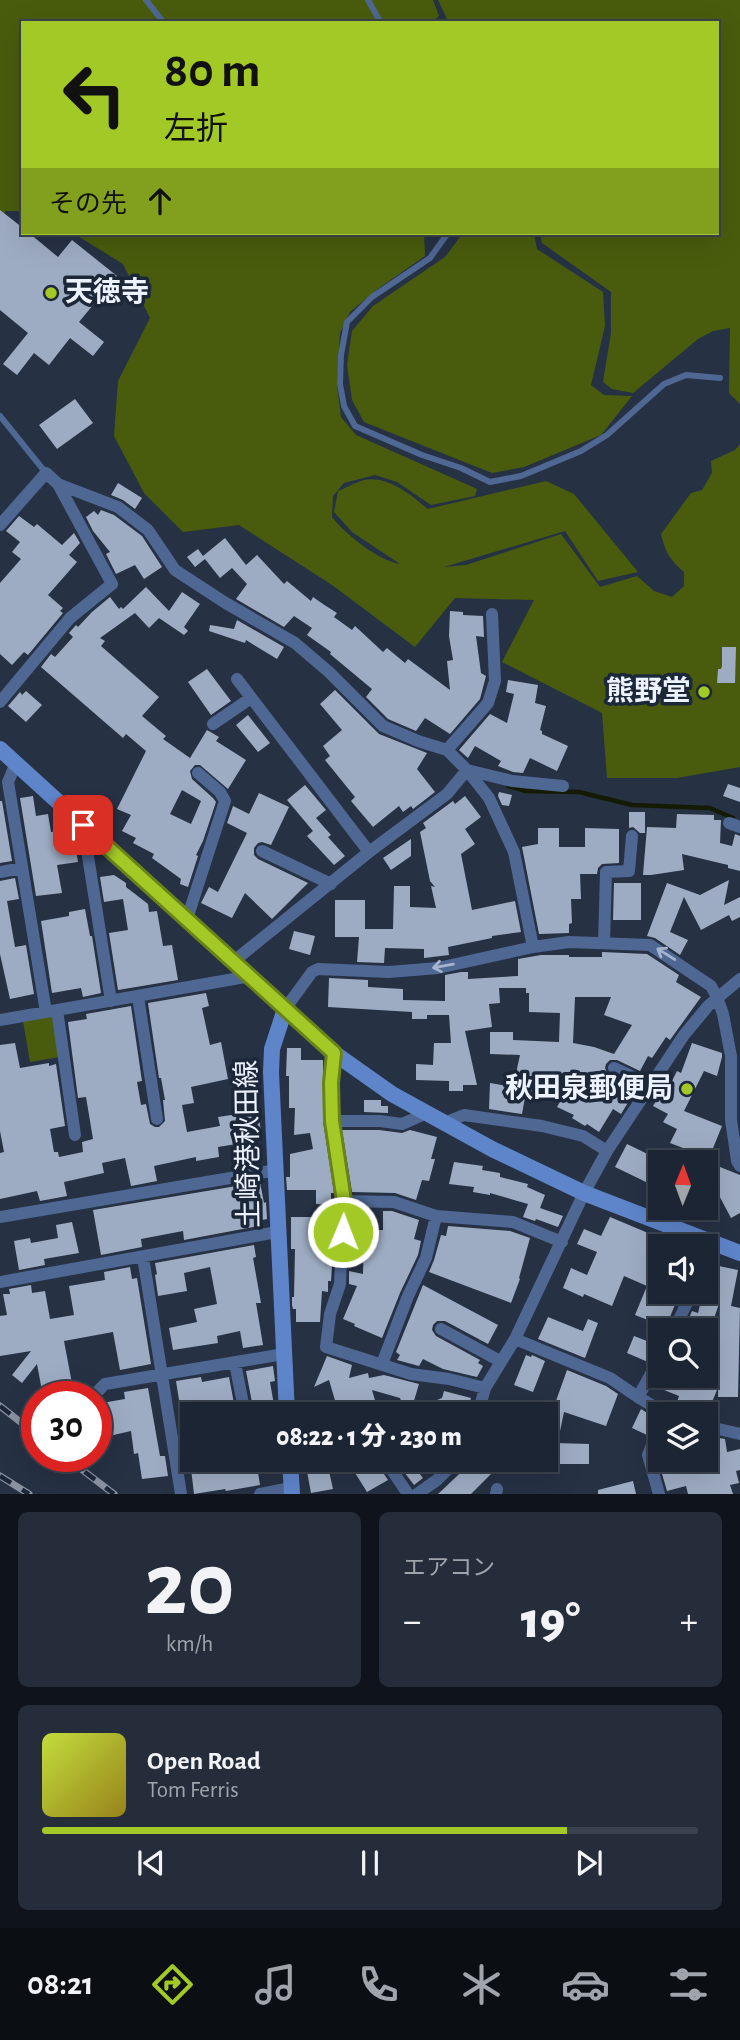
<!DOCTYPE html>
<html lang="ja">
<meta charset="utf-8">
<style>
:root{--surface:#1c2533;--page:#252d3b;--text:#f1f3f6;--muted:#a0a5ac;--line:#3a424e;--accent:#a3c926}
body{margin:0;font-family:"Alegreya Sans","Noto Sans JP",sans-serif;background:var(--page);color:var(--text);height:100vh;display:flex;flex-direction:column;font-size:26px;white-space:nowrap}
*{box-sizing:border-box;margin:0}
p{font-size:23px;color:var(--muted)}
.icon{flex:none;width:38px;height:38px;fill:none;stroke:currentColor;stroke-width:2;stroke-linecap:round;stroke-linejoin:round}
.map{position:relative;height:1494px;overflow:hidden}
.drawer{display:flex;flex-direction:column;gap:18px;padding:18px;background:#0f141c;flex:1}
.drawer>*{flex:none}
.top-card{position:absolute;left:21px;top:21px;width:698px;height:214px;border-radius:0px;box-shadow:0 7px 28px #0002,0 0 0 2px var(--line);background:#a3c926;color:#111;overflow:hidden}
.needle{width:46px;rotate:1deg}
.controls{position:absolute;left:648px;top:1150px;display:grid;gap:14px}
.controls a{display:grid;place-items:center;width:70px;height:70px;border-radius:0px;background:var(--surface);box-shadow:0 7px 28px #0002,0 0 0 2px var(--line);font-size:35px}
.speed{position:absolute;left:21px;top:1381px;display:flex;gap:14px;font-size:35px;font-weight:700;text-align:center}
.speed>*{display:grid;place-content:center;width:91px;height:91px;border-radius:50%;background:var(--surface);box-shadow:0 7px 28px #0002,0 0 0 2px var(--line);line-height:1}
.speed .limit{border:10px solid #d22;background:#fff;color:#111}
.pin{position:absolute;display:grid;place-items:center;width:60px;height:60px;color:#fff;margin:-30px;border-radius:14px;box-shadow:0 4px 10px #0006}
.me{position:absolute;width:77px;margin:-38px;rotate:1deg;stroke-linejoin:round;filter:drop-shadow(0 0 5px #0008)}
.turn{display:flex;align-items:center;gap:24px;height:147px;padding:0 28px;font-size:32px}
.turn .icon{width:91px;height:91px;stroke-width:2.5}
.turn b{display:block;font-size:49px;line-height:60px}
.then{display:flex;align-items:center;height:66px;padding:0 28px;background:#0003;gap:14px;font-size:26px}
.big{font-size:52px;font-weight:800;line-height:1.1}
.drawer .widget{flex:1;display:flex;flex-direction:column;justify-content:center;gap:10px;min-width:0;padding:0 24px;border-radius:10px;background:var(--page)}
.drawer .dial{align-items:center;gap:0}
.dial b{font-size:91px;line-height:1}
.song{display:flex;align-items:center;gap:21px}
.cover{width:84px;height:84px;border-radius:10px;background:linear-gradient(135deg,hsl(70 70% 55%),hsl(50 70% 35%))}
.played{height:7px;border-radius:4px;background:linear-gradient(90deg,var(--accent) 80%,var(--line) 80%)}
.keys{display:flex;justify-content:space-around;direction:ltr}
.heat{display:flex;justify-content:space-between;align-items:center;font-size:38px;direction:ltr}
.drawer .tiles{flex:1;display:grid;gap:18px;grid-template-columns:1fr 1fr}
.widget:last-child{grid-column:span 2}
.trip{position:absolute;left:180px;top:1402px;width:378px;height:70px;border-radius:0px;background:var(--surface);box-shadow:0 7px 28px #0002,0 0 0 2px var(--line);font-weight:800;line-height:70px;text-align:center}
.menu{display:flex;height:112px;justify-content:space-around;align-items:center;background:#0b0f14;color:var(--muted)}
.menu .icon{width:49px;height:49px}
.menu .active{color:var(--accent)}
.menu b{font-size:32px;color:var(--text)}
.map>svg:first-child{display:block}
.green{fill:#495c0d}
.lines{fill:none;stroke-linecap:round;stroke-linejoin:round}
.stream{stroke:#141b03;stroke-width:4.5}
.building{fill:#9eacc3;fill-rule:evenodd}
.lane{stroke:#4f6793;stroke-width:6}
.street{stroke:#4f6793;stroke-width:12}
.secondary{stroke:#5e85ca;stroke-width:16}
.rail-casing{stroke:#8a92a1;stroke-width:7}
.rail{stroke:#1d273a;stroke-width:4.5;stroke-dasharray:13;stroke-linecap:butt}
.oneway{stroke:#a6b4ce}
.route-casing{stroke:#6a8319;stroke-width:18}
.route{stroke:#a3c926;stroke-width:12}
.poi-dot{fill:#a3c926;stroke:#1d273a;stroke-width:2.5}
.labels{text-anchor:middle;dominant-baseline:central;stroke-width:7;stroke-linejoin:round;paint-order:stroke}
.poi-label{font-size:28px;font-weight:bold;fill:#edf3fe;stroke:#1d273a;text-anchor:end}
.street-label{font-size:28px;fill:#edf3fe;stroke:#1d273a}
</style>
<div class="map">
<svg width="740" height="1494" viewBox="0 0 740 1494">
<rect width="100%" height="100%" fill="#263144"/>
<!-- green -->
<path class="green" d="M0,0H433L439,16L431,23H23V211H6L0,217Z
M438,0H740V404L729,393L730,328L713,331L698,339L633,393L612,389L603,382L611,333V292L542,243L540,233H718V23H441L447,19Z
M73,233H424L425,256L379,288L350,312L340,333L337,385L341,417L356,435L477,489L475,496L431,505L397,482L375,475L344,483L333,496L332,517C345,534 379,561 400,564L352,532L334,512L338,491C346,488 356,482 364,480C388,475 411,495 428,509L546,481L574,494L638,572L598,581L565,531L444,567L466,565L561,534L600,587L637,576L654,591L672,597L684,586V572C670,559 666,554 661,534L691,493L702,490L712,473L711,461L735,450L740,444V767L677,778H607L602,713L502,662L534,600L455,598L415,647L332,585L239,525L183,532L144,493L114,436L118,381L150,318L123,264Z
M463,233H534L537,249L603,292L605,326L591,385L604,395L632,396L601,435L524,467L492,473L364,422L352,400L347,365L352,331L373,306L445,257Z
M53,1015L60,1057L30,1062L23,1021Z"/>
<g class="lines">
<!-- stream -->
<path class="stream" d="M508,786L526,791L579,792L632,805L710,808L733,818"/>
</g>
<!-- building -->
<path class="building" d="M0,210L23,228V233H29L58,257L72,240L117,276L79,322L104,342L93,356L70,338L49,365L34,353L17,375L3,364L28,333L0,310Z
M75,399L93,423L57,449L39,425Z
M118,483L142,498L135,509L123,500L111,495Z
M101,510L114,515L142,536L162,567L144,579L135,565L116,574L106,554L110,552L93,531L86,517L94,511L98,515Z
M19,516L34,527L37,524L62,545L74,533L80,543L69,555L77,562L48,595L63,608L60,611L63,613L28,655L24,652L12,665L0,654V583L21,559L12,552L20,542L6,531Z
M225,538L246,565L257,555L284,584L287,581L311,601L313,597L323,604L337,613L334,617L352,630L355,626L383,652L387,648L405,663L408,659L450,690L447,661L453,660L449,636L450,611L463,612V615L483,616L484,637L476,636L481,673L486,676L480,699L450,734L425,718L416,731L388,719L366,697L372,689L330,654L331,652L307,635L312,628L294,616L284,627L236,599L247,584L232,568L220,578L205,559L195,567L187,557L198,549L203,556Z
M146,587L169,611L182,592L200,604L184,627L188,631L184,635L159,618L149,628L135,613L100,638L105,641L101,646L159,697L142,716L166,736L163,739L190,758L207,730L219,737L216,741L246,760L228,789L200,765H195L190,771L192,779L213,798L216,802L203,841L196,855L198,856L188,887L180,884L181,879L152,858L154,854L133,843L136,838L122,831L131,815L117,809L146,751L126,734L123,738L41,667L51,654L55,657L73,637L69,633L76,625L78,627L92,612L110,597L119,609L121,607L123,609ZM182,790L201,801L191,824L170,814Z
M237,620L284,647L277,659L246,640L245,643L209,631L210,625L234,629Z
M722,647H736L735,683H717L718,669H721L722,666Z
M207,669L231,701L211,715L188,682Z
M508,680L538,685L535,703L546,706L540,730L542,731V734L568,746L557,771L530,758L523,773L513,772L498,766L501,761L475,746L468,758L459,750L490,714L507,723L514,694L506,692Z
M335,690L379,734L427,753L417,769L435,792L413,809L411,806L403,812L399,806L373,827L351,801L355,797L325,760L330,756L323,746L342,730L320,704Z
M26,691L42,705L26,722L8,706L20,692L22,695Z
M248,715L270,743L258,752L236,725Z
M728,784L740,788V802L723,796Z
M305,785L326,810L316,818L331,835L328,837L345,856L334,865L307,836L313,831L287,800Z
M499,792L512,795L509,806L502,805L498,796Z
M259,793L289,807L271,845L262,842L258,843L254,848V855L258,859L308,883L272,919L245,893L232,918L201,903L209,887L218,892L247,833L227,823L233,806L249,814Z
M33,796L36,816L48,814L51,832L65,830L74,837L78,862L57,865L62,893L36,896L20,798Z
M465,796L481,817L465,829L475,844L461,854L472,910L515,901L521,932L492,936V938L448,947L449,955L424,958V949L385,948L384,963L357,962L359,937H335V900H365V929H393L394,886H410V907L436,908L431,886L435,887L430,881L420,832L426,828L423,823L453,801L455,804Z
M0,801H2L12,861L0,863Z
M629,812H645V833H640L633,827L629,828Z
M677,814L714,815V820H721L720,843L732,846L735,834L740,836V871L728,868V865L682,854L684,870L651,875H643L647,827L676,828Z
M538,828H559V847H585V828L619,829V863L602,864L598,868L597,874H580L581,899H571L572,923L569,924V933L539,934L522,847L538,844Z
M411,839V856L391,870L383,858Z
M114,875L126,883V887L148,904L149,912L157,911L163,946L172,945L178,980L118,990L109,933L128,930L123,899L104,902L100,877Z
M15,878L19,899L7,901L15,947L26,945L34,994L10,999L0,954V881Z
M729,880L724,905L740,897V917L732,921L729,915L701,930L684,897L670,932L688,940L680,955L655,938L647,936L667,883L700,895Z
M614,883H641V920H613Z
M85,909L90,936H92L101,993L83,997L81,988L52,993L41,921L69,916V912Z
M294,931L315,936L310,955L289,949Z
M602,952L647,954L679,975L676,982L701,997L670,1040L666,1037L652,1058L648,1056L640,1071L617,1060H610L606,1064L605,1068L607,1073L628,1084L622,1097L629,1101L621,1114L613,1109L599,1132L587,1124L585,1126L572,1118L574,1115L557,1107L561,1100L529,1093L528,1097H525L522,1114L489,1109L490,1083L513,1087L520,1055L490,1054V1032H513V1040L559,1042L560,1013L529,1012V993H526V988H499L500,1003L489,1004L492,1027L465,1031L477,1085H463V1091H449V1081L416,1080V1064L433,1065L434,1043H451L449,1015H427V1019H412V1012L328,1007L329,978L368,980V987L403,989V1000L445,1001V975L461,972H468V979L518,976V959L541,955H569V957H602ZM575,997H611L604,1015L632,1025L614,1054L594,1047L573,1043Z
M206,993L209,1006L202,1008L210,1045L221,1042L228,1079L191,1087L194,1103L182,1105L187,1132L220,1126L218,1117L251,1112L252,1120L259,1119L262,1137H260V1140L218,1147L219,1157L196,1161V1157L154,1166L157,1181L131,1186L125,1158L102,1163L104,1173L64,1182L67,1196L40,1201L37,1191L0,1199V1153L4,1152L0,1131V1045L15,1043L20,1068L49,1063V1066L56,1064L65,1126L50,1129L54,1152H58L59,1157L83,1152L82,1142L93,1139L86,1097L78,1098L68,1022L87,1019L86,1014L131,1006L142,1081L137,1082L141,1105L146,1104L150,1124L155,1127H159L165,1121L163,1100H165L161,1078H159L148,1003Z
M692,1043L722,1053V1057L717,1076L704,1071L684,1111L722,1126L709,1158L670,1143L677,1129L663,1122L668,1114L653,1106L661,1093L665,1095L677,1071L681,1073Z
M287,1048H301V1060H323V1121L334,1193H331V1205L316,1204V1190H287L286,1177H290V1154L313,1149L310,1133L294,1135L295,1108H289V1076H286Z
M364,1100H381V1106H388V1113L364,1112Z
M342,1130H379L402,1133L410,1130L437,1137L431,1159H435L429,1181L422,1180L416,1200L395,1193L352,1192Z
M627,1144L660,1160V1176L650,1172L646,1182L615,1167Z
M705,1161L740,1175V1213L731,1218L714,1186L705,1205Z
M454,1162L483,1166L482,1170L500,1173V1177L528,1184L527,1187L545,1195L540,1208L563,1216L558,1227L536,1219L535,1221L523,1217L528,1204L490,1193V1195L473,1192L474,1187L449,1184Z
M260,1182L264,1203L266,1202L267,1219L258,1221L259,1226L184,1240L183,1231L141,1239L142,1247L101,1255L93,1210Z
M383,1211H392L419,1220L414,1239L421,1241L418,1255L400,1293L382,1338L354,1326L355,1324L343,1319L357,1286L349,1284V1271L363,1274L364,1230H383Z
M291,1217H326V1251H333L331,1281H328V1292L322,1291L320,1322H296V1309H293L292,1305V1297H294L295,1249H291Z
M610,1217L660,1238V1269L654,1282L660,1284V1292H680L666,1327L635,1315L647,1286L624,1276L612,1306L584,1294L583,1297L563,1288L571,1268L587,1275L597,1252L577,1244L584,1229L601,1236Z
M72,1222L79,1253L44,1259L45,1265L19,1270L14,1241L30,1238L31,1243L58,1238L56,1225Z
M448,1226L510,1231L530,1238L519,1278L520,1279L511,1303L429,1272L434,1260L441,1235L446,1236Z
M254,1245L256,1257L253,1258L261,1303H256L263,1345L243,1348L240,1331L217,1336L218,1343L173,1350L169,1328L197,1322L194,1309L217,1304L210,1267L184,1273L187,1291L158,1296L155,1275L157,1274L155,1263Z
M714,1265L738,1270L731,1306L740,1308L738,1397H718L720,1301L710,1330H684L692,1311L698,1313L703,1292H705L709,1271Z
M130,1267L132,1279L137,1278L151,1364L120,1370L113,1332L64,1341L74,1394L62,1396H43L37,1364L22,1383L12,1375L31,1351L0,1356V1316L7,1315L3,1294H10L9,1289L31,1285L32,1293L45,1291L50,1319L74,1315L69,1286L105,1280L104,1272Z
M423,1285L498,1325L488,1344L445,1321H437L433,1325L432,1330L436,1336L480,1360L478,1363L483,1366L477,1377L443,1369L423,1359L419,1366L397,1360L400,1355L396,1352Z
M548,1317L580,1330L583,1331L588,1319L598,1323L585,1358L538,1339Z
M634,1336L660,1346V1349L653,1353L648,1362L627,1353Z
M526,1355L531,1357L532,1355L545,1361L533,1392L514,1385Z
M327,1356L352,1365L349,1378L368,1373L369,1378L384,1375L419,1384L410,1414H406L400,1398L372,1390L379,1414H339L329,1380L314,1387Z
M273,1366L275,1381L270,1382L274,1405L254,1413L246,1371Z
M567,1370L606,1386L618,1394L606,1426L564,1412L559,1436L546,1433V1414L551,1415Z
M660,1376H694L692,1380L717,1390L707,1414L677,1402L679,1396L654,1386Z
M201,1377L202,1382L229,1377L236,1414H192V1443L186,1444L176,1381Z
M148,1388L160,1456H165L168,1476L142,1479L138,1453L134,1454L131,1431L96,1439V1404L125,1399L124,1392Z
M444,1391L471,1398L466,1414H458L427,1404L442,1398Z
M641,1409L655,1418L647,1435L632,1428Z
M708,1436L725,1439L727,1452L740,1449V1470L736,1471L739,1483L730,1485L733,1494H688L686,1486L667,1491L658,1460H670L672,1465L705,1460V1439L709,1438Z
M555,1443L589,1444V1464H555Z
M190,1460H256L260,1485L226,1491L225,1489L194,1494Z
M347,1460H376L378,1465L388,1480L367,1492Z
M395,1460H427L415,1468L423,1478L414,1485Z
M474,1460H493L486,1468L492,1473L471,1494H438Z
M327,1462L333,1489L311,1493L306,1466Z
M633,1481L636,1494H598V1490Z"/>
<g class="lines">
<!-- lane -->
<path class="lane" d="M146,0L164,23
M368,0L381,23
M448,233L430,258L372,297L347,322L341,355L340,384L344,406L355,426L422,455L461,468L490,482L521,476L581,451L607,435L664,384L686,375L720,378
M0,416L46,473"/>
<!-- street -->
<path class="street" d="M0,525L46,473L58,484L118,507L148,530L175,570L224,602L295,643L329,672L383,726L418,741L447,750L467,770L447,794L369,852L234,961
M237,679L369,852
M0,702L70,618L112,584L58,484
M213,724L251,698
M447,750L488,703L495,681L492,614
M16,763L8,782L46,1012
M729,823L740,827
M83,825L111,1001
M262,851L331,884
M0,872L22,868
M187,919L225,801L220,792L198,773
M604,943L606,872L629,871L632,836
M533,947L514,852L489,798L467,770L512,781L563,786
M138,997L157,1119
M285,1009L312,972L318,969L389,972L438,968L533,947L569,942L650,945L711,986L717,997L723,1014L731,1056V1120L737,1161L740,1166
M57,1010L75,1135
M0,1020L251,976
M334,1053L331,1083L332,1121L344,1201L340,1284L330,1314L326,1347L411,1374L449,1379L485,1388
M614,1068L650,1085
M332,1121H380L402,1124L427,1113
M444,1123L464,1115L542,1126L583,1136L607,1151
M344,1201L394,1202L436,1216L513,1222L562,1242
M0,1217L277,1170
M143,1257L181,1494
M705,1263L715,1243
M0,1282L277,1232
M441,1329L500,1361
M674,1330L692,1292
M515,1339L610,1378L638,1397
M660,1358L638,1397L666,1414
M235,1363L245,1414
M382,1364L408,1296L426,1258L436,1216
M93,1396L105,1384L284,1354
M478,1414L485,1388L515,1339L584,1193L607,1151L684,1035L708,1006L740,979
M705,1426L740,1434
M385,1460L408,1494
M260,1494L291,1488
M417,1494L437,1480L457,1460
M496,1494L497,1489
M659,1494L648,1455L660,1425"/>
<!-- secondary -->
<path class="secondary" d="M0,749L334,1053L392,1094L492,1149L584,1193L740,1253
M285,1009L272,1049L271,1072L287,1414
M290,1460L292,1494"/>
<!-- rail casing -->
<g class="rail-casing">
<path id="rail" d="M0,1406L37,1435
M64,1456L114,1494
M0,1476L29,1494"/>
</g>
<!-- rail -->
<use href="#rail" class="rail"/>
</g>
<!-- one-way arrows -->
<defs><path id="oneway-shaft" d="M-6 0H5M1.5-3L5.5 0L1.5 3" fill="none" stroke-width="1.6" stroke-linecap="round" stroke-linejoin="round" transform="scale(1.75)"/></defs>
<g class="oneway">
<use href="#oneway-shaft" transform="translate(666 954) rotate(-148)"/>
<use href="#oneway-shaft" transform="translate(443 966) rotate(170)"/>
</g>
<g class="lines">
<!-- route casing -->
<g class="route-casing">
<path id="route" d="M83,825L334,1053L331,1083L332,1121L344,1201L343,1232"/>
</g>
<!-- route -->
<use href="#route" class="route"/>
</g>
<!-- markers -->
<g class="poi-dot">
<circle cx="51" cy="293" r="7"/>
<circle cx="704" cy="692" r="7"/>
<circle cx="687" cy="1089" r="7"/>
</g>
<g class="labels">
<!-- poi labels -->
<g class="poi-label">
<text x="65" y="293" text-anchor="start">天徳寺</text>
<text x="690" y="692">熊野堂</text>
<text x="673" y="1089">秋田泉郵便局</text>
</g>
<!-- street labels -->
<g class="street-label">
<text transform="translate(249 1144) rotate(-91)">土崎港秋田線</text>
</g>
</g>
</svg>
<div class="controls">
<a><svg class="needle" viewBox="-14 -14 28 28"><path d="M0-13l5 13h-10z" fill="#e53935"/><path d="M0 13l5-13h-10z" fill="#a0a5ac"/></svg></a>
<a><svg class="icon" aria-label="sound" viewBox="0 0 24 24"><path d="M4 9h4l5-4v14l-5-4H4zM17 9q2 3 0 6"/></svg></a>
<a><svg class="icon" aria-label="search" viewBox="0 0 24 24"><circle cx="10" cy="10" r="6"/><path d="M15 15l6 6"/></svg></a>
<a><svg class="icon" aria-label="layers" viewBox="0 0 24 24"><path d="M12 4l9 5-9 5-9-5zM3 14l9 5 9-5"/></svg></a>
</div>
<div class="speed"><div class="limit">30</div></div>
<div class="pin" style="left:83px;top:825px;background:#d93025"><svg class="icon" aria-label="arrive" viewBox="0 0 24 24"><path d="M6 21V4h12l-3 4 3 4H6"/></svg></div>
<svg class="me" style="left:343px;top:1232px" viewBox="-20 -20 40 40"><circle r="17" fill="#a3c926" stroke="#fff" stroke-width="3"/><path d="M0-11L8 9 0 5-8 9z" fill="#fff"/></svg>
<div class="trip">08:22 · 1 分 · 230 m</div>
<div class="top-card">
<div class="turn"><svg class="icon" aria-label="left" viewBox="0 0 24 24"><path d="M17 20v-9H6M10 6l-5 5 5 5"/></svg><div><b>80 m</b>左折</div></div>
<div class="then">その先<svg class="icon" aria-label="ahead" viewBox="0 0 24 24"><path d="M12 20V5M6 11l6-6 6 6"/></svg></div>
</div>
</div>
<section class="drawer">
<div class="tiles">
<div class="widget dial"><b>20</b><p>km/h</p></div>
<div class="widget"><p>エアコン</p>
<div class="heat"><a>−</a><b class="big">19°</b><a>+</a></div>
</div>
<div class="widget">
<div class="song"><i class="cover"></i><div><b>Open Road</b><p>Tom Ferris</p></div></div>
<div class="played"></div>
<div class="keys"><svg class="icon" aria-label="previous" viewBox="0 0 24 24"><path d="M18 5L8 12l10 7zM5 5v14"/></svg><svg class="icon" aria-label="pause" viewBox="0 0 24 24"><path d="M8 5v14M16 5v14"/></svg><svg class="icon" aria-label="next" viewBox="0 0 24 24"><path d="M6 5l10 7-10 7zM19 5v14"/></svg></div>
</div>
</div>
</section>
<nav class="menu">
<b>08:21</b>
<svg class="icon active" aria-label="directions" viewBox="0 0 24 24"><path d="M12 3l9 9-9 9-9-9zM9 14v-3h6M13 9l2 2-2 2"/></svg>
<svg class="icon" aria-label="music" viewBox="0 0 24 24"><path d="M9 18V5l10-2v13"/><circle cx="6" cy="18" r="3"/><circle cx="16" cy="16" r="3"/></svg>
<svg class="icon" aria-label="phone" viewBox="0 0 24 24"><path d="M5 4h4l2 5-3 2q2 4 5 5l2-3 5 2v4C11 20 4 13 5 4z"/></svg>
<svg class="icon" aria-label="climate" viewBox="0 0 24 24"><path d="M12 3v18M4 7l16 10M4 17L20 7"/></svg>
<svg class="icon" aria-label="car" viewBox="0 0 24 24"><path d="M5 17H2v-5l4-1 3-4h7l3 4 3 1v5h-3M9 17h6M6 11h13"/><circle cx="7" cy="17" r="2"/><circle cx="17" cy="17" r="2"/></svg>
<svg class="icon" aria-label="filters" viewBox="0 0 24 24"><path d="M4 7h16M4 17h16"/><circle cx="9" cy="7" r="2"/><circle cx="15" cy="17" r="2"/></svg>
</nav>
